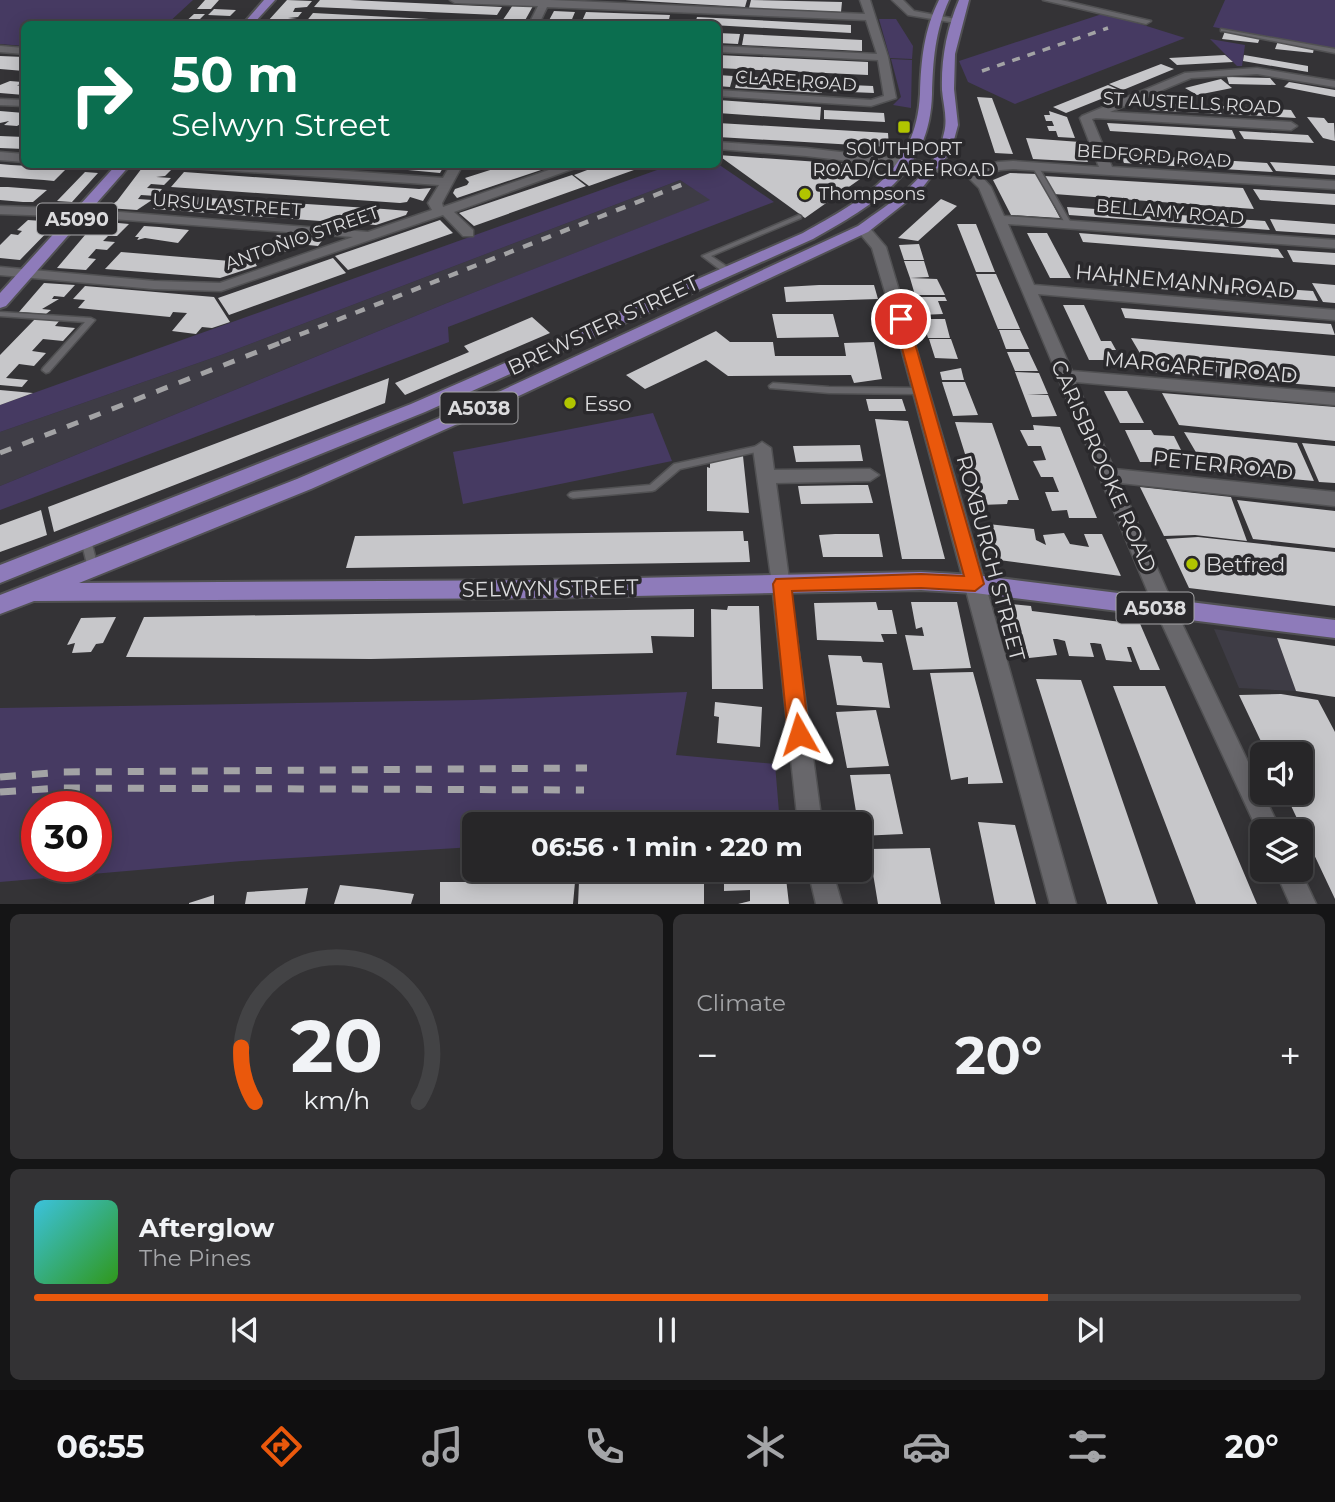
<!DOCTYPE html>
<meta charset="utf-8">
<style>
:root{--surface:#272628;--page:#333234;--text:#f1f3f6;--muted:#a4a5a8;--line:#434345;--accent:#ea580c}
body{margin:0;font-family:Montserrat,sans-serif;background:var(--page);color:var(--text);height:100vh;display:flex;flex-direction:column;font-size:26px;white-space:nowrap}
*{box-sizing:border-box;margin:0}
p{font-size:23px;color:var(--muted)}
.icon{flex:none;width:38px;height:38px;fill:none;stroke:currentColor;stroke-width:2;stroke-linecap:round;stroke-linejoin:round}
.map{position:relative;height:904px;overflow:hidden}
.drawer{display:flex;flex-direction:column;gap:10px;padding:10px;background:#151516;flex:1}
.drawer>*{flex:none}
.banner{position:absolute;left:21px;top:21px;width:700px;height:147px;border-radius:10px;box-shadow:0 4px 18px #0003,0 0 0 2px var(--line);background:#0b6e4f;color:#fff;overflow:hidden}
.buttons{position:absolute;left:1250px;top:742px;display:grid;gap:14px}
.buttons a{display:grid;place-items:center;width:63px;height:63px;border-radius:10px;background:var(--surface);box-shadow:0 4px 18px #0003,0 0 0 2px var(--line);font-size:35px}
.speed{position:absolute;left:21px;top:791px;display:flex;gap:14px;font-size:35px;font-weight:700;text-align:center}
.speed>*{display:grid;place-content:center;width:91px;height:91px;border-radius:50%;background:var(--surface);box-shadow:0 4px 18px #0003,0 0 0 2px var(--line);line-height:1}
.speed .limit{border:10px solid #d22;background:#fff;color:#111}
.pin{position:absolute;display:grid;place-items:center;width:60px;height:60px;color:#fff;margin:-30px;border:4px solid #fff;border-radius:50%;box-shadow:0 2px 7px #0007}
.me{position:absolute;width:77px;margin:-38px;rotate:354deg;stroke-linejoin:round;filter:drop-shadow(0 0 5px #0008)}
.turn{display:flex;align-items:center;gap:24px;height:147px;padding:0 35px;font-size:32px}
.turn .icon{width:91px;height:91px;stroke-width:2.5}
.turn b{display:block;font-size:49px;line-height:60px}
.big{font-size:52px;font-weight:700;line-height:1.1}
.drawer .card{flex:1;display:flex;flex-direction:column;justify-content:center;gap:10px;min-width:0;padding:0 24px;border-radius:10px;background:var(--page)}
.drawer .dial{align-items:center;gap:0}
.dial svg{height:182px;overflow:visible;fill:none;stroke:var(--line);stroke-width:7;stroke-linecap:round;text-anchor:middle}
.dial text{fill:var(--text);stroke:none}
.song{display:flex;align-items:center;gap:21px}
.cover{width:84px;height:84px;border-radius:10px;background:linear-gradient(135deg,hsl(190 70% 55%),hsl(110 70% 35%))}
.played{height:7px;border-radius:4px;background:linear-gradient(90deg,var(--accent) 80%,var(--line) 80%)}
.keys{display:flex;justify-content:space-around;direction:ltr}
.heat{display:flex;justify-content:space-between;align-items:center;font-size:38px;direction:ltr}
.drawer .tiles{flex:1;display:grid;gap:10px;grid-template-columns:1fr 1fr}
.card:last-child{grid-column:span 2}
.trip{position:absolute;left:462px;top:812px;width:410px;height:70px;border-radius:10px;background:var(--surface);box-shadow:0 4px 18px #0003,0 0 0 2px var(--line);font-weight:700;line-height:70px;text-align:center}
.tab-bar{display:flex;height:112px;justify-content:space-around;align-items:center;background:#100f10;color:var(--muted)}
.tab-bar .icon{width:49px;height:49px}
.tab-bar .on{color:var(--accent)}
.tab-bar b{font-size:32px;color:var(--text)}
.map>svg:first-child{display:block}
.built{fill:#3e3c45}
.green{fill:#463a62;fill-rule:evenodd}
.building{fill:#c7c7ca}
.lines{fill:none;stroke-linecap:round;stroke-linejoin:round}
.service-casing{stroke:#515153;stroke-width:3}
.minor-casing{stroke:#515153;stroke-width:3}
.primary-casing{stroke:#515153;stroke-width:4}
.service{fill:#68676b;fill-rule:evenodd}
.minor{fill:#68676b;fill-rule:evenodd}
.primary{fill:#8e7bba;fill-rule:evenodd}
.rail-far3{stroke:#a3a3a5;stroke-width:3.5;stroke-dasharray:8 8;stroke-linecap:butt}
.rail-far2{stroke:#a3a3a5;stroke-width:4.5;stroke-dasharray:10 10;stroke-linecap:butt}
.rail-far1{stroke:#a3a3a5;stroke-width:5;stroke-dasharray:12 12;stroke-linecap:butt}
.rail{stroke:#a3a3a5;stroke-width:7;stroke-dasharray:16 16;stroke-linecap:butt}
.route{fill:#ea580c;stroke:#983908;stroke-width:2}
.poi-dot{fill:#b1c500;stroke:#2a292c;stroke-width:2.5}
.labels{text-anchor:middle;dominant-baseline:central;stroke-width:7;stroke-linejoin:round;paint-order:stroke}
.far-street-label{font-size:18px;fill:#dbdbdd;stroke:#2a292c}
.far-poi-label{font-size:18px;fill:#dbdbdd;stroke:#2a292c}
.shield{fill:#2a292c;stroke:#a6a6a8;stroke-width:2}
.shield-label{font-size:19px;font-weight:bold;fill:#dbdbdd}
.street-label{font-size:21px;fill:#dbdbdd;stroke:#2a292c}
.poi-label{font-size:21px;fill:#dbdbdd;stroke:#2a292c;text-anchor:start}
</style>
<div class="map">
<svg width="1335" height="904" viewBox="0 0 1335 904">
<rect width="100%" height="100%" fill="#343336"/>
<!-- built -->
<path class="built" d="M680,180L711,200L447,303L0,486V432L221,355Z
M1214,629L1277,638L1296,691L1239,688Z"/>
<!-- green -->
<path class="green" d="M0,0H193L167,24H24V46L0,44Z
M1225,0H1335V49L1213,27Z
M1105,13L1185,38L1015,104L968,82L959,61Z
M879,19H896L913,46L912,59L890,58Z
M1210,39L1245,45L1242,66H1237Z
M891,59L912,60L911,108L893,105L901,97Z
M718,164L774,202L448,327L449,342L0,510V486L447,303L710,200L680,180L221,355L0,432V405L671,165Z
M653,413L672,461L463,504L453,452Z
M687,692L676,755L775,764L780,824H474V847L242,861L0,882V708L473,700ZM37,807H96V866H37Z"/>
<!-- building -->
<path class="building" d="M205,0H219L211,9H197Z
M287,0L312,1L307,7L295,8L293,12H302L298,17L288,18L297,19L292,24L267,22Z
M320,0H350L502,7L497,15L314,7Z
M625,0H747L745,7Z
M751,0L842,2L841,12L749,8Z
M513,5L533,6L523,24H500Z
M214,9L236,10L230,16L208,15Z
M554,11L575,12L570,24H547Z
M586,12L670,15L668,24L582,21Z
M313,13L429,19L425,24L305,23Z
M194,14H205L195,24H183Z
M697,17L851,25V33L695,24Z
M431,20L484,22V24H427Z
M1225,31L1260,38L1258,43L1222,39Z
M718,33L740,34L738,44L718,43Z
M744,34L862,40V51L742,45Z
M1278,41L1314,48L1313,53L1275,49Z
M718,55L868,62V75L718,68Z
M1225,55L1233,62L1177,65L1169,58Z
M1244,55L1308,66V72L1243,61Z
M0,56L24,57V71L0,69Z
M1161,64L1174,69L1123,90L1109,84Z
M718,75L733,76L730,87L718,86Z
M738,76L823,81L822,93L735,88Z
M1227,77L1270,78L1276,85L1229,84Z
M1221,79L1232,88L1197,95L1185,88Z
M10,81L22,82L17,86L24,84V95L0,93V85Z
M1289,82L1335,90V97L1284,87Z
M827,84L873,86L874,93L827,91Z
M1108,85L1121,91L1066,113L1053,107Z
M977,97L992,98L1013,154L995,153Z
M718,100L821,107L820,120L718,113Z
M1144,102L1217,107L1222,114L1148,110Z
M1222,106L1291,110L1296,118L1227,114Z
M824,110L884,113L885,122L824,119Z
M0,111L24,113V122L17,126L4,125L9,121L0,123Z
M1049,111L1067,117L1075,138L1058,137L1056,131H1049L1047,126H1054L1052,121H1046L1044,115H1050Z
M1307,117L1324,118L1328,123H1334L1335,141L1323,138Z
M718,123L888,133L889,147L718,137Z
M1107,123L1232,130L1236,139L1110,131Z
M1239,131L1308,135L1314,143L1244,139Z
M0,136L24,137V149L0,148Z
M1026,138L1080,142L1088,162L1033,159Z
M1113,150H1121L1122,154L1267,163L1273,172L1124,163L1122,158H1116Z
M718,155L848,164L855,166L863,177L805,218Z
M1270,162L1335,166V175L1276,171Z
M0,164L11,165L67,168L54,181L44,180L0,177Z
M344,164H445L440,173Z
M509,164H543L547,168L457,198L453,193L455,189L467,185L469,182L465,178Z
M603,164H648V165L589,186L574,175Z
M142,168L172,169L165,176L156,177L171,178L164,185L151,184L147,188L162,189L156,196L141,195L138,199L152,200L137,210L107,208L117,201Z
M85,172L98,173L72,202L57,201Z
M184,172L419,189L431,188L423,201L410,197L407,202L400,203L171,187Z
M1010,173L1037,174L1060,218L1011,215L993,180Z
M572,175L586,186L474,226L459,213Z
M1044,176L1243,188L1254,209L1054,194Z
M0,187H8L47,190L33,202H23L0,200Z
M1253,189L1335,194V205L1260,200Z
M166,195L267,202L288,203L277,218L153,209Z
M941,199L957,206L918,241L898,238Z
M291,203L384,209L408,211L406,215L376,225L279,218Z
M1067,207L1265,221L1270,230L1069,215Z
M1270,219L1335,224V235L1276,231Z
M28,220L57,222L20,260L0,258V245L11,234L18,235L22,231L17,230Z
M440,220L453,233L348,270L335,256Z
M97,221L129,224L117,236H108L103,241L115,242L107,250L96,249L88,258L96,259L86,270L57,268Z
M957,224H976L995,272H976Z
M144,226L159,227L189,230L178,243L145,238L137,240L139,237H135Z
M1027,233H1047L1071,278H1050Z
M1079,233L1278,249L1284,258L1083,242Z
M277,235L303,237L324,238L318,246L298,244L289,252L282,251L285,248L269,246Z
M919,244L924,260H904L899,245Z
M1287,250L1335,253V265L1293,262Z
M121,252L255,263L257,266L220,278L105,269Z
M333,258L346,273L229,315L218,298Z
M904,261H924L929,277L910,278Z
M976,274H996L1020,329H998Z
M1103,276L1313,291L1318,301L1106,285Z
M910,278L937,279L945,295H915Z
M44,283L75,285L64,297L54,296L52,299H59L42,309L51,310L46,314L19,312Z
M1312,283L1335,285V303L1323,302Z
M819,285H874L878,299L786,302L784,287Z
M85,286L214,297L230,322L212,328L202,327L196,334L172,331L187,313L173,312L170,317L78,308L85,300L73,299Z
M916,297H945L947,301H938L943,314L921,315Z
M1063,305H1084L1101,341H1111L1116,350H1106L1111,360H1089Z
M1121,308L1331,324L1335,335L1125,318Z
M772,314H833L839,337L777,338Z
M532,317L550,333L405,395L395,383L469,352L464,346Z
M35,319L60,320L55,326L75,328L63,341L43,339L32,351L46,353L34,366L19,364L6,378L28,380L22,387L0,385V355Z
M922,319H945L950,338H928Z
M999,330H1020L1029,349H1006Z
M716,331L730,342H773L775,356H846L844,343L874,342L882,379L854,383L851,375L728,376L706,360L645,389L626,375Z
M1131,338L1335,356V387L1151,372Z
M929,339H951L958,359L935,358Z
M1007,352H1029L1038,371H1015Z
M961,368L964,380H942L940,372Z
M1015,372L1039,373L1048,394L1027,395H1048L1057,416L1032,417Z
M389,378L385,403L54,532L48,507Z
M942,382H965L978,415L953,416Z
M0,390L33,393L0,405Z
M1104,391H1127L1144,423H1120Z
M1162,393L1335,407V441L1179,425Z
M866,399H902L906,411H869Z
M875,419L908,421L945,559H902Z
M955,422L992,423L1019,500H1008L1007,504L981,505Z
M1033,425L1060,427L1097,518H1069L1067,510L1052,511L1045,492H1059L1053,477H1041L1033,461L1046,460L1041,446H1028L1020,430H1034Z
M1125,430H1151L1154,435L1174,436L1184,456H1163L1166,462H1140Z
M1184,432L1297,443L1314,481L1207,471Z
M1302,443L1335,446V483L1319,482Z
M860,445L863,461L796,462L793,446Z
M731,456H743L749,513L707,511V467L710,468V461Z
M854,485H868L873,503L801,504L798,486Z
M1140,487L1231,497L1247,541L1195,535L1164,536Z
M1237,500L1335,511V548L1253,539Z
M41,510L47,535L0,552V525Z
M988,524L1034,529L1036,540L1046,545L1043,535L1064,533L1070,544L1089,547L1084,534H1102L1121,576L999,560Z
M743,531L744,541H748L750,562L346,568L355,536Z
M835,534H879L883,557H823L819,535Z
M1198,537L1335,552V606L1189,588L1166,539Z
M876,602L878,610H892L897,634H881L884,642L817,640L814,603Z
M911,602H957L971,668L913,670L905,635L924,636L922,627L916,629Z
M1011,604L1031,606L1032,611L1121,622L1119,617L1138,619L1160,670H1140L1131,647H1127L1132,662L1106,660L1101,644L1094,643H1090L1094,657L1069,656L1065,641L1057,639H1053L1057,655L1029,658Z
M728,606H759L763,689H712L711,609L727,610Z
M694,609V637L651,636L653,653L371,659L126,657L144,617Z
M116,617L103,643L96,644L91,652L72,653L75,643L67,645L81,618Z
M1277,638L1335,646V697L1296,691Z
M828,655L861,656L863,662L882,663L890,708L837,705Z
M973,672L1003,783L968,784V777L951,780L930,673Z
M1036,679L1081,680L1158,904H1107Z
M1113,686H1165L1257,904H1196Z
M1281,694L1318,700L1335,732V899L1285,793H1300V754H1267L1239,695Z
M715,702L762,707L760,747L717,743L719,717L714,716Z
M876,710L889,766L847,768L836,712Z
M890,774L903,834L860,836L850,775Z
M978,822L1015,825L1036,904H995Z
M930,848L941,904H878L869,849Z
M724,870H785L789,904H738L750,901V890L724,891Z
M440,882H575L573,904H440Z
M579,882H704V904H578Z
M340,885L377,889L414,894L411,904H334Z
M308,888L305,904H245L247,892Z
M214,895V904H189V903Z"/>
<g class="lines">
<!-- service casing -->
<g class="service-casing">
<path id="service" d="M1221,29L1335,49V53L1223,31H1221Z
M1035,164L1038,166L1071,223L1070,224L1068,225L1065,223L1032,166Z
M799,215L801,216V218L711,256L732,270V274H726L702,256Z
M0,312L91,318L95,320L49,372L46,373L42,370L43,368L85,322L0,316Z
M773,383L829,387L921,388L925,391L921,394L829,393L770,388L769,386Z
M762,445L766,448L765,450L680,469L655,490L652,491L573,498L570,497L568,495L570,493L573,492L650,485L674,464Z
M86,536L89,537L91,540L98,568L96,571L93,572L90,571L88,568L81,540L83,537Z"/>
</g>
<!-- minor casing -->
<g class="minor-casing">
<path id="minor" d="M450,0H551L865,14L860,0H870L888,57L896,98L871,106L718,96V90L871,100L884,96L878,60L718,52V46L877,54L866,20L547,7L539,24H529L538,6L455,3Z
M892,0H903L914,11L961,20L956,23L908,15Z
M1043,0H1061L1151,21L1146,24Z
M0,46L24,48V54L0,52Z
M1257,68L1335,81V87L1257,74L1191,78L1110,112L1291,122L1297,126L1291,130L1096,118L1092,119L1112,167L1335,181V189L1013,169L1000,170L981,176L991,187L1004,216L1335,240V248L1008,224L1034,285L1335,310V320L1038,294L1072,371L1335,393V405L1076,382L1114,469L1335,492V506L1120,483L1175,609L1281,831H1262V840L1155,609L1059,380L1055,376L1057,374L979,188L969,178L935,171L806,156L718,149V142L806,148L935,163L972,171L998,162L1013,161L1099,167L1080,118L1082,116L1185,73Z
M0,99L24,100V106L0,105Z
M0,152L24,154V162L0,160Z
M184,164H250L443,178L451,164H463L442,203L443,207L566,164H586L454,212L473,230V236H463L443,215L221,291L154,289L0,275V267L154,281L220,283L353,237L86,217L0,214V206L82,209L368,232L432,210L428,203L439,185L190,168Z
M863,225L868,226L886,247L959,492L1076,904H1050L896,329L872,248L856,229Z
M762,442L771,448L774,470L870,469L879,475L870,481L776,483L822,824H798L772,584L753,448Z
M808,870H832L842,904H816Z
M1275,870H1300L1316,904H1290Z"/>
</g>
<!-- primary casing -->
<g class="primary-casing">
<path id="primary" d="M264,0H275L253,24H243Z
M939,0H949C935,31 933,61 932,94C930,173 875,204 813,239L425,412L0,583V565L411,404L803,233C864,199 916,171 920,94C921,60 924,30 939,0Z
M959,0H969L955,54L954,89L958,125L951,151L919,192L868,232L491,409L311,489L79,583L540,580L921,572L975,575L1335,620V638L975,593L921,590L540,598L34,601L0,614V595L297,479L479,401L858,226C890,203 936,175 944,133C948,118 943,104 942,90C941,59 947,28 959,0Z
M117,164H131L6,306L0,308V293Z"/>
</g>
<!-- service -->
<use href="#service" class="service"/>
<!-- minor -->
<use href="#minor" class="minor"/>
<!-- primary -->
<use href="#primary" class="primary"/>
<!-- rail-far3 -->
<path class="rail-far3" d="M982,71L1108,28"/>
<!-- rail-far2 -->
<path class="rail-far2" d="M281,342L686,183"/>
<!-- rail-far1 -->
<path class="rail-far1" d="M0,453L285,341"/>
<!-- rail -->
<path class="rail" d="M0,777L63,772L587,768
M0,792L60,788L584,790"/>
</g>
<!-- route -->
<path class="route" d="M901,314L908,319L984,584L975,591L921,588L792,591L809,734L806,741L799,744L791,741L788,734L773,584L776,579L921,574L964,576L894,319Z"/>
<!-- markers -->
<g class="poi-dot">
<rect x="897" y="120" width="14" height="14" rx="3.5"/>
<circle cx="805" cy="194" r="7"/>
<circle cx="570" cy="403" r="7"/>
<circle cx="1192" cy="564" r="7"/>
</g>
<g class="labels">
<!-- far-street labels -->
<g class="far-street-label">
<text transform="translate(796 81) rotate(4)">CLARE ROAD</text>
<text transform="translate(1192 103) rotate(3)">ST AUSTELLS ROAD</text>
<text transform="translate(1154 156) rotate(4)">BEDFORD ROAD</text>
<text transform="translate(227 205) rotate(4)">URSULA STREET</text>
<text transform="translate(1170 212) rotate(5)">BELLAMY ROAD</text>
<text transform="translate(302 238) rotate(-19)">ANTONIO STREET</text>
</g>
<!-- far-poi labels -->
<g class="far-poi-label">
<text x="904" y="149">SOUTHPORT<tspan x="904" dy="21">ROAD/CLARE ROAD</tspan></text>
<text x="819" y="194" text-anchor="start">Thompsons</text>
</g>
<!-- shield labels -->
<g class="shield">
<rect x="37" y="203.5" width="80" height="31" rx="5"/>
<rect x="440.5" y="392.5" width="77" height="31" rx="5"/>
<rect x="1116.5" y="592.5" width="77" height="31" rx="5"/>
</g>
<g class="shield-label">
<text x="77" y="219">A5090</text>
<text x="479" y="408">A5038</text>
<text x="1155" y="608">A5038</text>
</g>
<!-- street labels -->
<g class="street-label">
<text transform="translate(1185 281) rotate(5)">HAHNEMANN ROAD</text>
<text transform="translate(603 325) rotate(-25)">BREWSTER STREET</text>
<text transform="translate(1201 367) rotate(5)">MARGARET ROAD</text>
<text transform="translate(1223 465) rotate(6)">PETER ROAD</text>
<text transform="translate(1104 466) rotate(66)">CARISBROOKE ROAD</text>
<text transform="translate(991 558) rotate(75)">ROXBURGH STREET</text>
<text transform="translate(550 588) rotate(-1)">SELWYN STREET</text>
</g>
<!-- poi labels -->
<g class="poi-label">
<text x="584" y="403">Esso</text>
<text x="1206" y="564">Betfred</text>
</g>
</g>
</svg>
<div class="buttons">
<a><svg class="icon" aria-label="sound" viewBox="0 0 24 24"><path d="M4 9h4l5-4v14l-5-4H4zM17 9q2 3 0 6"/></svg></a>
<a><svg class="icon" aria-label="layers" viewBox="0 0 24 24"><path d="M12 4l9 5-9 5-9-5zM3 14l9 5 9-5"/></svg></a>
</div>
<div class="speed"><div class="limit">30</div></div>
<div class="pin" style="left:901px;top:319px;background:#d93025"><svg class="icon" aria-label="arrive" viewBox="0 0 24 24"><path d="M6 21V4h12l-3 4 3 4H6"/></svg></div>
<svg class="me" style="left:799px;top:734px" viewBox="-20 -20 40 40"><path d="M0-17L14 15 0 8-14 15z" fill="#ea580c" stroke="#fff" stroke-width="4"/></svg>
<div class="trip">06:56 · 1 min · 220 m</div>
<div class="banner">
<div class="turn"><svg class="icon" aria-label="right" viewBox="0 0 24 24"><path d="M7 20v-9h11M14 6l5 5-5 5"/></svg><div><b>50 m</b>Selwyn Street</div></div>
</div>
</div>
<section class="drawer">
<div class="tiles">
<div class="card dial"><svg viewBox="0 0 100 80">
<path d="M14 69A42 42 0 1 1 86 69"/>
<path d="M14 69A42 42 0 0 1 8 45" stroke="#ea580c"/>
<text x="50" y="56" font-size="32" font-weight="700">20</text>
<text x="50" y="72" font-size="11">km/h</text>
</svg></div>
<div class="card"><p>Climate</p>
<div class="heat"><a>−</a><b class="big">20°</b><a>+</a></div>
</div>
<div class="card">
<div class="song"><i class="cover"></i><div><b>Afterglow</b><p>The Pines</p></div></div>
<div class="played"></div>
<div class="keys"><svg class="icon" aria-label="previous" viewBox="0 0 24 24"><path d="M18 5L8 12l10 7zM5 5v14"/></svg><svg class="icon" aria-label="pause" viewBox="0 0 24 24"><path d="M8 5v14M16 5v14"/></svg><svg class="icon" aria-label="next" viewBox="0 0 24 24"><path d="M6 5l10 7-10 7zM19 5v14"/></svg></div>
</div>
</div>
</section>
<nav class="tab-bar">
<b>06:55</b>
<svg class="icon on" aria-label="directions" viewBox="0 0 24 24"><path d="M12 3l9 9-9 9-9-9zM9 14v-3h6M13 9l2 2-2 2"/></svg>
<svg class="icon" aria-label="music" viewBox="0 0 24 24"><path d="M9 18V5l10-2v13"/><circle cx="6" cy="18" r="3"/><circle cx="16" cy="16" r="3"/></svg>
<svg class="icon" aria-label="phone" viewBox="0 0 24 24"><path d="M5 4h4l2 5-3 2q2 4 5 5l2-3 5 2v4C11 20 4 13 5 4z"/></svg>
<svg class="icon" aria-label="climate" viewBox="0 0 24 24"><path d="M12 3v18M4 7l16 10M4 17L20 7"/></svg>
<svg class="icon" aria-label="car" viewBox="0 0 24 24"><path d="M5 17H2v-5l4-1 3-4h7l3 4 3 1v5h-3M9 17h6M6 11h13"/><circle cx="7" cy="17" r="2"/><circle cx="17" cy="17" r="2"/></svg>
<svg class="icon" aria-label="filters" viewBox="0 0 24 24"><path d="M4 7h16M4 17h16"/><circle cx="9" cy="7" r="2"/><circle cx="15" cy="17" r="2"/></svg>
<b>20°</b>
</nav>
